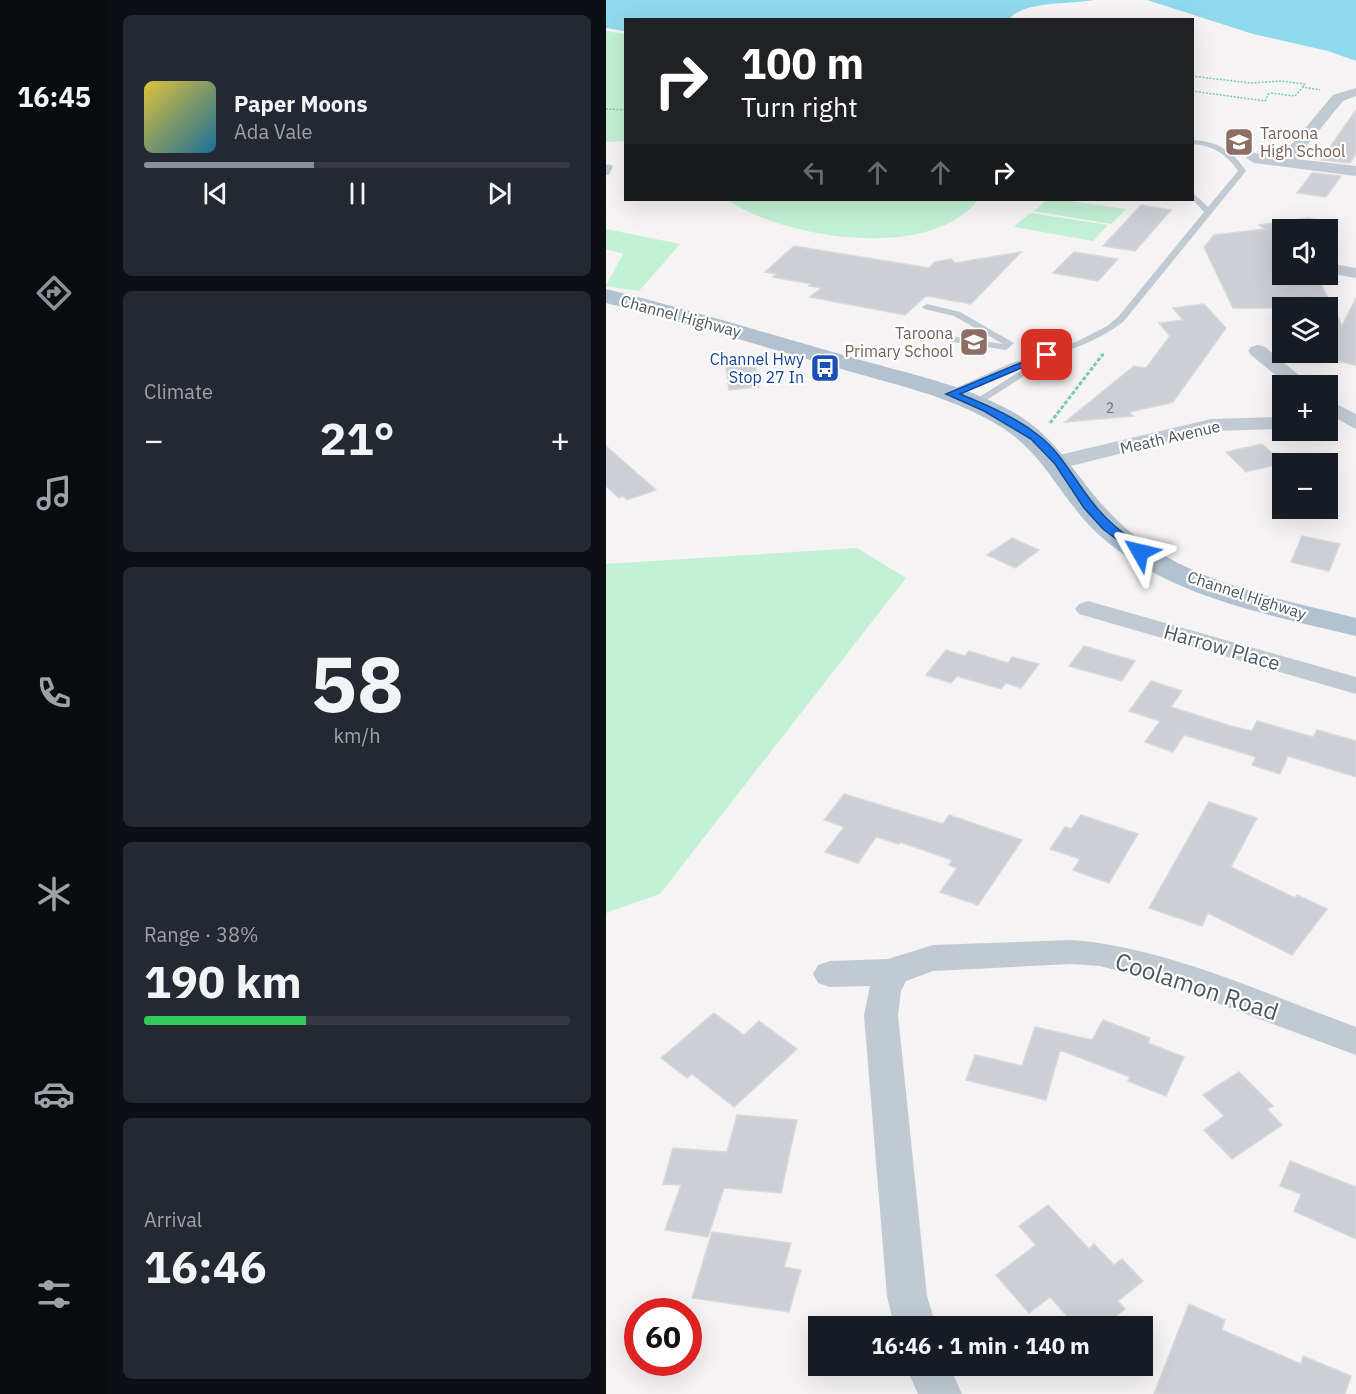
<!DOCTYPE html>
<meta charset="utf-8">
<style>
:root{--surface:#171b24;--page:#242831;--text:#f1f3f6;--muted:#9ea1a6;--line:#363941;--accent:#8c9099}
body{margin:0;font-family:"IBM Plex Sans",sans-serif;background:var(--page);color:var(--text);height:100vh;display:flex;flex-direction:column;font-size:22px;white-space:nowrap}
*{box-sizing:border-box;margin:0}
p{font-size:20px;color:var(--muted)}
.icon{flex:none;width:33px;height:33px;fill:none;stroke:currentColor;stroke-width:2;stroke-linecap:round;stroke-linejoin:round}
.map{position:relative;flex:1;overflow:hidden}
.side{display:flex;flex-direction:column;gap:15px;padding:15px;background:#0d0f14;width:498px}
.side>*{flex:none}
.guide{position:absolute;left:18px;top:18px;width:570px;height:183px;border-radius:0px;box-shadow:0 6px 24px #0002;background:#202124;color:#fff;overflow:hidden}
.controls{position:absolute;left:666px;top:219px;display:grid;gap:12px}
.controls a{display:grid;place-items:center;width:66px;height:66px;border-radius:0px;background:var(--surface);box-shadow:0 6px 24px #0002;font-size:30px}
.speed{position:absolute;left:18px;top:1298px;display:flex;gap:12px;font-size:30px;font-weight:700;text-align:center}
.speed>*{display:grid;place-content:center;width:78px;height:78px;border-radius:50%;background:var(--surface);box-shadow:0 6px 24px #0002;line-height:1}
.speed .limit{border:9px solid #d22;background:#fff;color:#111}
.pin{position:absolute;display:grid;place-items:center;width:51px;height:51px;color:#fff;margin:-26px;border-radius:12px;box-shadow:0 3px 9px #0006}
.me{position:absolute;width:66px;margin:-33px;rotate:307deg;stroke-linejoin:round;filter:drop-shadow(0 0 4px #0008)}
.turn{display:flex;align-items:center;gap:21px;height:126px;padding:0 18px;font-size:27px}
.turn .icon{width:78px;height:78px;stroke-width:2.5}
.turn b{display:block;font-size:42px;line-height:51px}
.lanes{display:flex;align-items:center;height:57px;padding:0 18px;background:#0003;justify-content:center;gap:30px;direction:ltr}
.lanes .off{opacity:.35}
.big{font-size:45px;font-weight:800;line-height:1.1}
.side .card{flex:1;display:flex;flex-direction:column;justify-content:center;gap:9px;min-width:0;padding:0 21px;border-radius:9px;background:var(--page)}
.side .dial{align-items:center;gap:0}
.dial b{font-size:78px;line-height:1}
.song{display:flex;align-items:center;gap:18px}
.cover{width:72px;height:72px;border-radius:9px;background:linear-gradient(135deg,hsl(50 70% 55%),hsl(200 70% 35%))}
.played{height:6px;border-radius:3px;background:linear-gradient(90deg,var(--accent) 40%,var(--line) 40%)}
.keys{display:flex;justify-content:space-around;direction:ltr}
.heat{display:flex;justify-content:space-between;align-items:center;font-size:33px;direction:ltr}
.charge{height:9px;border-radius:4px;background:linear-gradient(90deg,#34c759 38%,var(--line) 0)}
.trip{position:absolute;left:202px;top:1316px;width:345px;height:60px;border-radius:0px;background:var(--surface);box-shadow:0 6px 24px #0002;font-weight:800;line-height:60px;text-align:center}
main{display:flex;flex:1;min-height:0}
.tab-bar{display:flex;flex-direction:column;width:108px;justify-content:space-around;align-items:center;background:#090b0e;color:var(--muted)}
.tab-bar .icon{width:42px;height:42px}
.tab-bar .on{color:var(--accent)}
.tab-bar b{font-size:27px;color:var(--text)}
.map>svg:first-child{display:block}
.green{fill:#c3f1d5}
.water{fill:#90daee}
.building{fill:#cdcfd5;stroke:#d7d9de;stroke-width:1.5}
.lines{fill:none;stroke-linecap:round;stroke-linejoin:round}
.path-far2{stroke:#7ad0a6;stroke-width:1.5;stroke-dasharray:2 1.5;stroke-linecap:butt}
.path-far1{stroke:#7ad0a6;stroke-width:2;stroke-dasharray:3 2;stroke-linecap:butt}
.path{stroke:#7ad0a6;stroke-width:3;stroke-dasharray:4 2;stroke-linecap:butt}
.service{fill:#c1cad2;fill-rule:evenodd}
.minor{fill:#c1cad2;fill-rule:evenodd}
.primary{fill:#b3c2d1;fill-rule:evenodd}
.route{fill:#1a73e8;stroke:#114b97;stroke-width:1.5}
.labels{text-anchor:middle;dominant-baseline:central;stroke-width:4.5;stroke-linejoin:round;paint-order:stroke}
.far-number-label{font-size:14px;fill:#6b747e}
.far-education-label{font-size:16px;fill:#785e54;stroke:#fff;text-anchor:start}
.far-street-label{font-size:16px;fill:#4a5661;stroke:#fff}
.far-transit-label{font-size:16px;fill:#164399;stroke:#fff;text-anchor:end}
.street-label{font-size:20px;fill:#4a5661;stroke:#fff}
.near-street-label{font-size:24px;fill:#4a5661;stroke:#fff}
</style>
<main>
<nav class="tab-bar">
<b>16:45</b>
<svg class="icon on" aria-label="directions" viewBox="0 0 24 24"><path d="M12 3l9 9-9 9-9-9zM9 14v-3h6M13 9l2 2-2 2"/></svg>
<svg class="icon" aria-label="music" viewBox="0 0 24 24"><path d="M9 18V5l10-2v13"/><circle cx="6" cy="18" r="3"/><circle cx="16" cy="16" r="3"/></svg>
<svg class="icon" aria-label="phone" viewBox="0 0 24 24"><path d="M5 4h4l2 5-3 2q2 4 5 5l2-3 5 2v4C11 20 4 13 5 4z"/></svg>
<svg class="icon" aria-label="climate" viewBox="0 0 24 24"><path d="M12 3v18M4 7l16 10M4 17L20 7"/></svg>
<svg class="icon" aria-label="car" viewBox="0 0 24 24"><path d="M5 17H2v-5l4-1 3-4h7l3 4 3 1v5h-3M9 17h6M6 11h13"/><circle cx="7" cy="17" r="2"/><circle cx="17" cy="17" r="2"/></svg>
<svg class="icon" aria-label="filters" viewBox="0 0 24 24"><path d="M4 7h16M4 17h16"/><circle cx="9" cy="7" r="2"/><circle cx="15" cy="17" r="2"/></svg>
</nav>
<section class="side">
<div class="card">
<div class="song"><i class="cover"></i><div><b>Paper Moons</b><p>Ada Vale</p></div></div>
<div class="played"></div>
<div class="keys"><svg class="icon" aria-label="previous" viewBox="0 0 24 24"><path d="M18 5L8 12l10 7zM5 5v14"/></svg><svg class="icon" aria-label="pause" viewBox="0 0 24 24"><path d="M8 5v14M16 5v14"/></svg><svg class="icon" aria-label="next" viewBox="0 0 24 24"><path d="M6 5l10 7-10 7zM19 5v14"/></svg></div>
</div>
<div class="card"><p>Climate</p>
<div class="heat"><a>−</a><b class="big">21°</b><a>+</a></div>
</div>
<div class="card dial"><b>58</b><p>km/h</p></div>
<div class="card"><p>Range · 38%</p><b class="big">190 km</b><div class="charge"></div></div>
<div class="card"><p>Arrival</p><b class="big">16:46</b></div>
</section>
<div class="map">
<svg width="750" height="1394" viewBox="0 0 750 1394">
<rect width="100%" height="100%" fill="#f5f3f3"/>
<!-- green -->
<path class="green" d="M0,31L19,34V141L0,142Z
M122,200H372C324,262 178,239 122,200Z
M441,200H458L520,209L505,224L428,211Z
M424,213L502,225L487,241L408,227Z
M0,229L74,244L33,291L0,286L17,254L0,249Z
M251,548L300,578L54,894L0,913V564Z"/>
<!-- water -->
<path class="water" d="M0,0H487C463,5 420,0 403,19L20,20L19,31L0,28Z
M541,0H750V61L722,51L647,34Z"/>
<!-- building -->
<path class="building" d="M750,110V154L744,163L715,160Z
M706,173L735,176L720,197L691,193Z
M535,205L565,210L529,251L497,246Z
M702,218L730,224L722,231L676,230V274H710L727,308H627L598,247L608,235L659,229L653,225Z
M188,246L323,268L329,262L345,259L349,263L415,252L365,304L320,296L299,315L204,297L215,288L203,286L205,284L167,277L171,274L159,272Z
M468,252L512,259L492,281L447,273Z
M750,298V365L719,359L720,356L711,355L722,352V336L732,317L736,326Z
M598,304L620,328L567,402L524,412L527,416L459,422L528,366L540,368L564,336L553,323L577,320L567,308Z
M149,365L153,387L123,390L120,367Z
M656,444L678,463L640,472L620,452Z
M0,446L50,490L21,500L17,496L13,498L0,486Z
M696,536L734,544L723,571L685,562Z
M406,538L433,550L409,568L381,555Z
M478,646L529,661L516,681L463,666Z
M340,650L359,656L363,651L402,663L406,657L433,664L415,688L400,683L395,689L351,676L345,683L320,675Z
M545,681L576,691L565,707L625,726L646,731L651,721L707,737L711,730L750,741V777L682,756L674,774L646,765L650,757L578,735L567,752L539,742L554,721L523,711Z
M238,794L337,824L343,815L416,840L372,905L334,892L351,868L343,865L346,860L294,842L293,844L270,837L252,863L219,852L238,827L218,820Z
M603,802L651,818L625,867L689,898L691,895L721,909L686,955L602,913L596,926L543,908Z
M475,815L532,834L503,883L467,870L474,859L444,849L459,827L465,829Z
M108,1013L138,1035L153,1021L191,1049L128,1107L86,1074L81,1078L55,1058Z
M497,1020L544,1038L542,1043L578,1057L560,1096L522,1081L524,1077L454,1050L440,1100L360,1080L369,1055L416,1066L429,1027L486,1040Z
M633,1072L667,1106L661,1109L676,1125L626,1159L598,1130L618,1116L597,1095Z
M131,1115L191,1120L175,1193L118,1188L102,1237L59,1230L75,1185L57,1184L67,1148L121,1152Z
M684,1161L750,1187V1239L688,1211L695,1194L674,1186Z
M442,1205L483,1249L488,1244L508,1265L516,1259L537,1281L512,1301L519,1309L498,1326H470L444,1297L423,1313L390,1275L430,1245L413,1226Z
M106,1232L185,1243L178,1267L195,1270L183,1312L86,1298Z
M583,1304L619,1320L616,1330L695,1364L697,1356L745,1376L739,1394H548Z"/>
<g class="lines">
<!-- path-far2 -->
<path class="path-far2" d="M432,20L458,19
M586,76L644,83L675,81L699,84L697,87
M586,91L659,101L663,93
M665,93L689,96L697,87L714,90
M0,109L20,110"/>
<!-- path-far1 -->
<path class="path-far1" d="M496,356L498,353"/>
<!-- path -->
<path class="path" d="M444,423L497,354"/>
<!-- service -->
<path class="service" d="M586,140C611,141 627,151 640,171L518,321C489,344 456,352 421,364C396,373 372,385 349,396H341V392L403,364L470,342L501,326L512,317L598,212L586,199V192L602,207L632,171C621,154 606,145 586,144Z
M3,164L7,166L3,175H0V165Z
M321,304L354,312L408,343L400,350L301,335L299,333L304,330L397,344L348,316L318,309L316,307Z
M424,365L429,368L427,370L373,405L369,406L364,403Z"/>
<!-- minor -->
<path class="minor" d="M750,88V96L737,101L690,159L750,166V176L648,163L640,158L648,153L675,157L727,95Z
M722,263L750,268V278L722,273Z
M652,345L659,347L706,386H683L645,355L642,351L645,347Z
M722,400L750,414V429L722,414Z
M676,417V429L605,431L453,469L445,467L442,462L445,457L605,419Z
M482,601L750,677V694L473,614L469,609L473,604Z
M465,940C557,946 663,995 750,1027V1055L549,980L494,966L465,964L327,971L300,981L295,991L292,1015L321,1296L330,1326H288L281,1296L258,1015L264,986L224,987L212,983L207,974L212,965L224,961L282,959L327,945Z
M299,1365H343L356,1394H312Z"/>
<!-- primary -->
<path class="primary" d="M0,289C82,309 163,334 244,357C299,373 357,384 407,412C454,438 473,484 510,519C572,581 668,597 750,618V636C661,614 560,597 491,533C453,497 438,451 390,424C342,395 285,384 232,368C155,346 78,322 0,303Z"/>
</g>
<!-- route -->
<path class="route" d="M438,353L446,355L354,394C381,405 409,417 432,435C456,453 468,480 487,503C501,522 520,535 538,549V554H530L497,529L478,508L449,464L425,439L378,411L340,394Z"/>
<!-- icons -->
<defs>
<g id="school-square" transform="scale(1.5)"><rect x="-9" y="-9" width="18" height="18" rx="4" fill="#8d6e63" stroke="#fff"/><path d="M0-5L7-2L0 1L-7-2ZM-4 1L0 2.5L4 1V4Q0 6-4 4Z" fill="#fff"/></g>
<g id="bus-square" transform="scale(1.5)"><rect x="-9" y="-9" width="18" height="18" rx="4" fill="#1a4fb4" stroke="#fff"/><path d="M-5-6H5V4H4V6H2V4H-2V6H-4V4H-5ZM-3.5-4V0h7V-4ZM-3.5 1.2v1.5H-2V1.2ZM2 1.2v1.5H3.5V1.2Z" fill="#fff"/></g>
</defs>
<g fill-rule="evenodd">
<use href="#school-square" x="633" y="142"/>
<use href="#school-square" x="368" y="342"/>
<use href="#bus-square" x="219" y="368"/>
</g>
<g class="labels">
<!-- far-number labels -->
<g class="far-number-label">
<text x="504" y="408">2</text>
</g>
<!-- far-education labels -->
<g class="far-education-label">
<text x="654" y="133">Taroona<tspan x="654" dy="18">High School</tspan></text>
<text x="347" y="333" text-anchor="end">Taroona<tspan x="347" dy="18">Primary School</tspan></text>
</g>
<!-- far-street labels -->
<g class="far-street-label">
<text transform="translate(75 316) rotate(15)">Channel Highway</text>
<text transform="translate(564 437) rotate(-13)">Meath Avenue</text>
<text transform="translate(641 595) rotate(18)">Channel Highway</text>
</g>
<!-- far-transit labels -->
<g class="far-transit-label">
<text x="198" y="359">Channel Hwy<tspan x="198" dy="18">Stop 27 In</tspan></text>
</g>
<!-- street labels -->
<g class="street-label">
<text transform="translate(616 647) rotate(16)">Harrow Place</text>
</g>
<!-- near-street labels -->
<g class="near-street-label">
<text transform="translate(591 986) rotate(18)">Coolamon Road</text>
</g>
</g>
</svg>
<div class="controls">
<a><svg class="icon" aria-label="sound" viewBox="0 0 24 24"><path d="M4 9h4l5-4v14l-5-4H4zM17 9q2 3 0 6"/></svg></a>
<a><svg class="icon" aria-label="layers" viewBox="0 0 24 24"><path d="M12 4l9 5-9 5-9-5zM3 14l9 5 9-5"/></svg></a>
<a>+</a>
<a>−</a>
</div>
<div class="speed"><div class="limit">60</div></div>
<div class="pin" style="left:441px;top:355px;background:#d93025"><svg class="icon" aria-label="arrive" viewBox="0 0 24 24"><path d="M6 21V4h12l-3 4 3 4H6"/></svg></div>
<svg class="me" style="left:534px;top:552px" viewBox="-20 -20 40 40"><path d="M0-17L14 15 0 8-14 15z" fill="#1a73e8" stroke="#fff" stroke-width="4"/></svg>
<div class="trip">16:46 · 1 min · 140 m</div>
<div class="guide">
<div class="turn"><svg class="icon" aria-label="right" viewBox="0 0 24 24"><path d="M7 20v-9h11M14 6l5 5-5 5"/></svg><div><b>100 m</b>Turn right</div></div>
<div class="lanes"><svg class="icon off" aria-label="left" viewBox="0 0 24 24"><path d="M17 20v-9H6M10 6l-5 5 5 5"/></svg><svg class="icon off" aria-label="ahead" viewBox="0 0 24 24"><path d="M12 20V5M6 11l6-6 6 6"/></svg><svg class="icon off" aria-label="ahead" viewBox="0 0 24 24"><path d="M12 20V5M6 11l6-6 6 6"/></svg><svg class="icon" aria-label="right" viewBox="0 0 24 24"><path d="M7 20v-9h11M14 6l5 5-5 5"/></svg></div>
</div>
</div>
</main>
